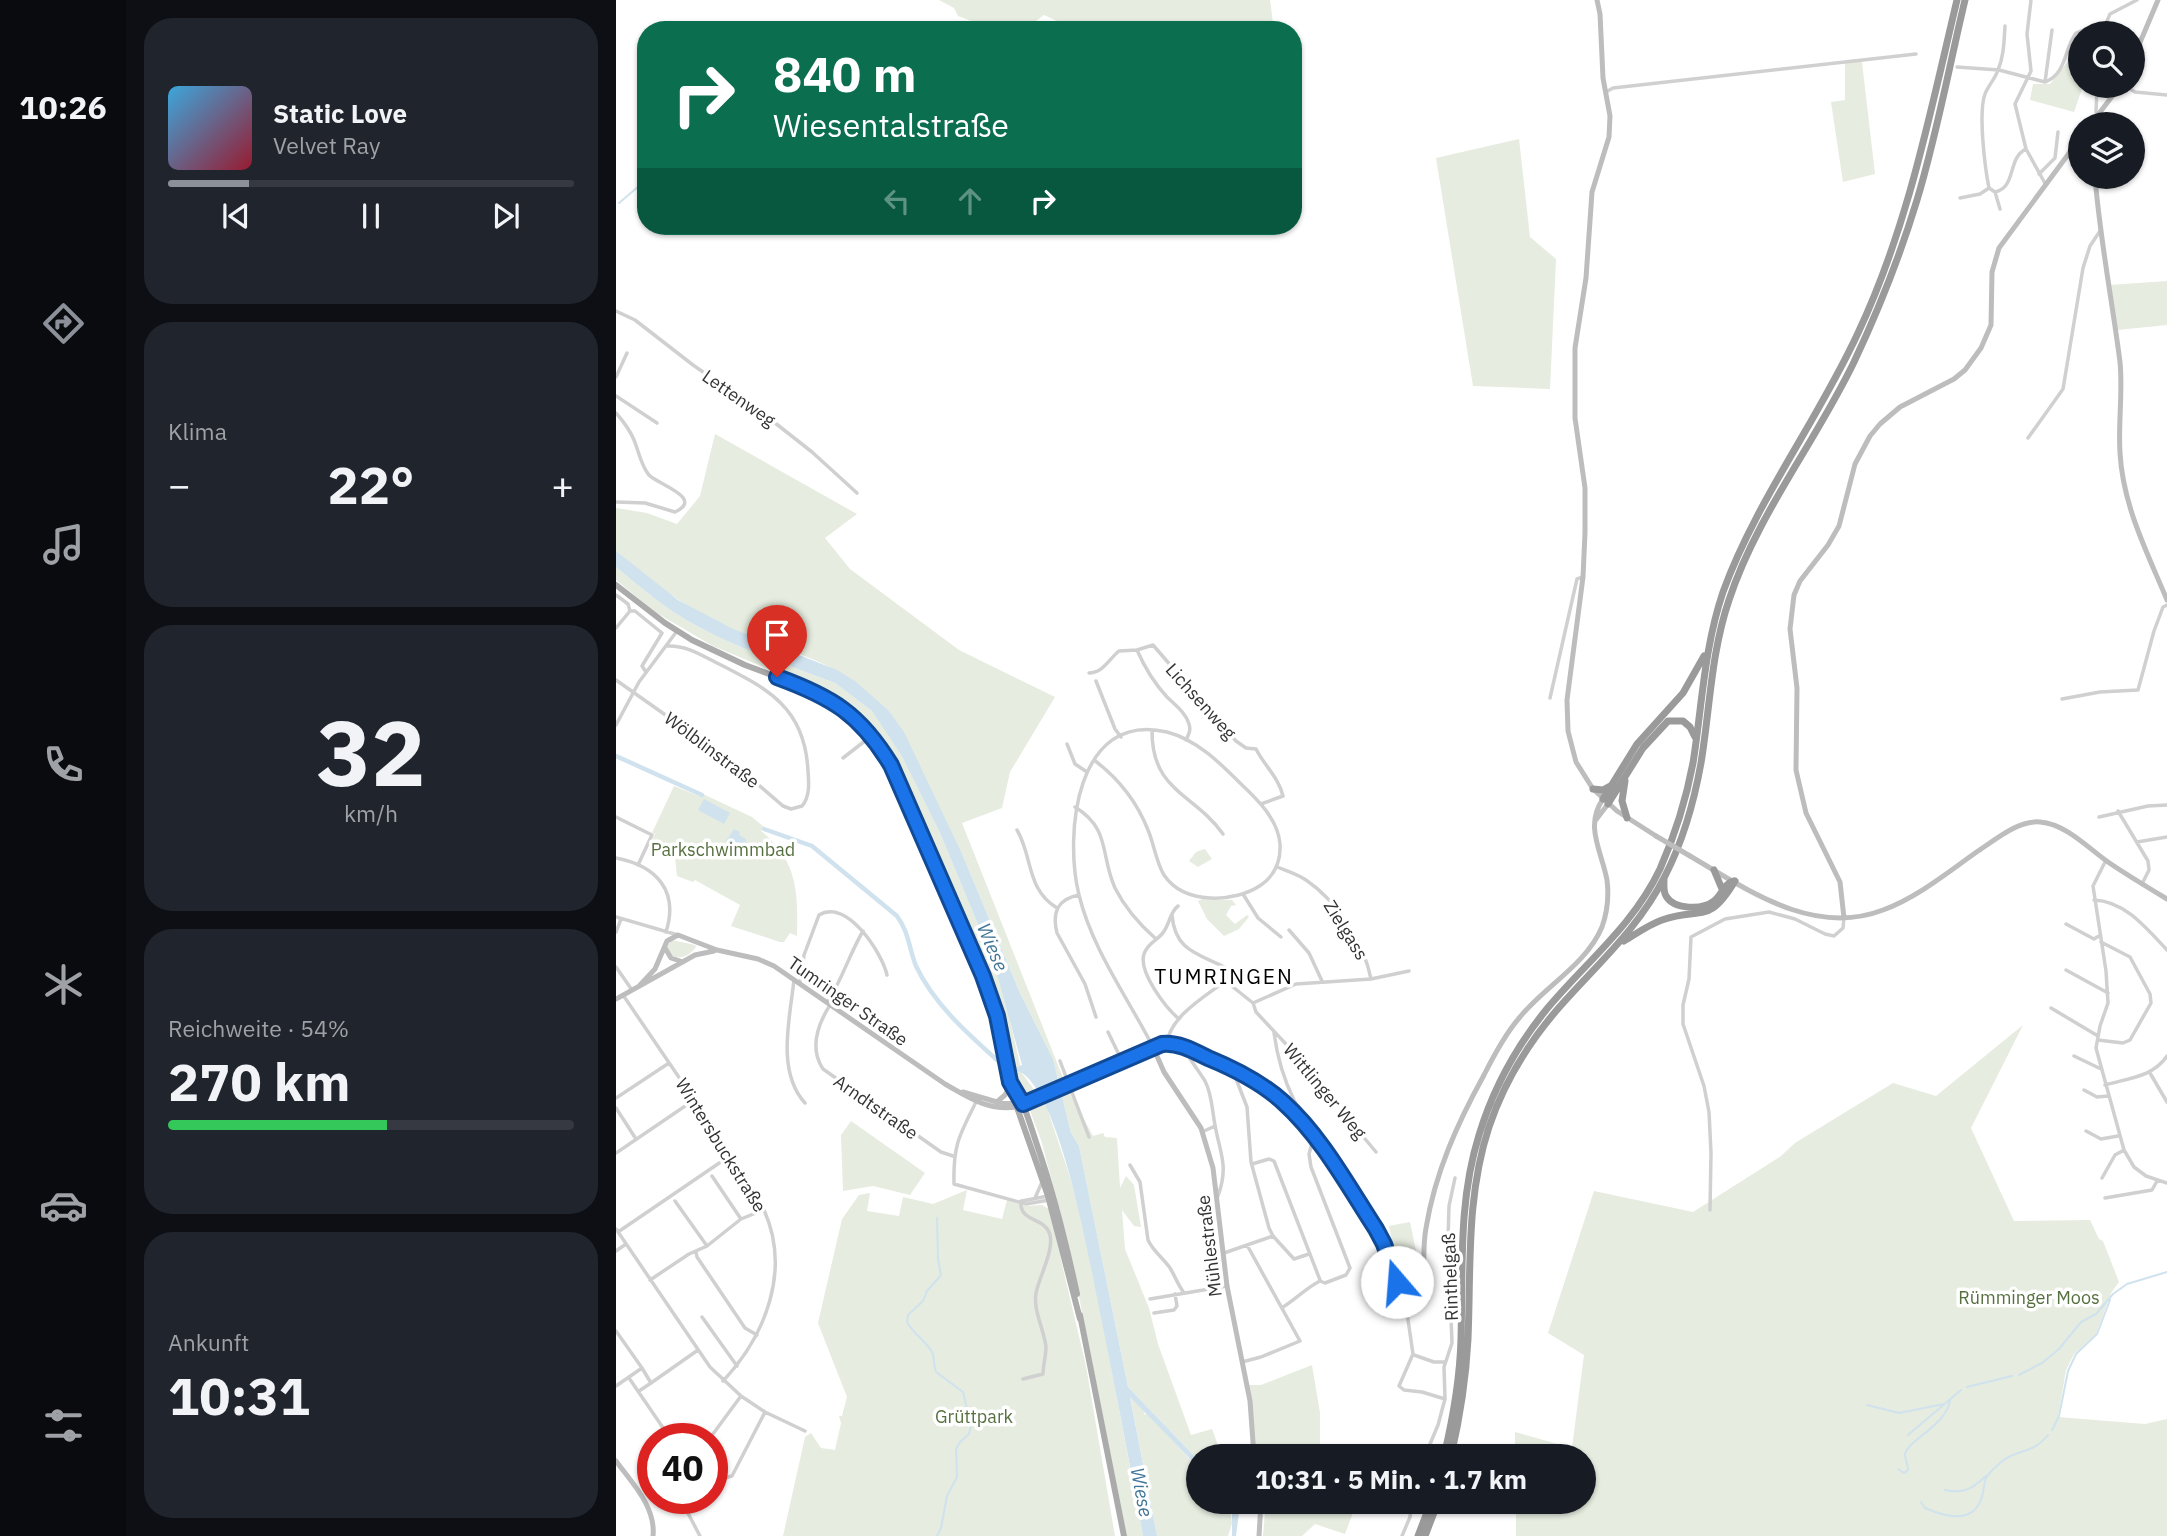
<!DOCTYPE html>
<html lang="de">
<meta charset="utf-8">
<style>
:root{--surface:#171b24;--page:#20242c;--text:#f1f3f6;--muted:#9ea1a6;--line:#363941;--accent:#8c9099}
body{margin:0;font-family:"IBM Plex Sans",sans-serif;background:var(--page);color:var(--text);height:100vh;display:flex;flex-direction:column;font-size:26px;white-space:nowrap}
*{box-sizing:border-box;margin:0}
p{font-size:23px;color:var(--muted)}
.icon{flex:none;width:38px;height:38px;fill:none;stroke:currentColor;stroke-width:2;stroke-linecap:round;stroke-linejoin:round}
.map{position:relative;flex:1;overflow:hidden}
.side{display:flex;flex-direction:column;gap:18px;padding:18px;background:#0d0f14;width:490px}
.side>*{flex:none}
.hud{position:absolute;left:21px;top:21px;width:665px;height:214px;border-radius:28px;box-shadow:0 2px 5px #0004;background:#0b6e4f;color:#fff;overflow:hidden}
.fabs{position:absolute;left:1452px;top:21px;display:grid;gap:14px}
.fabs a{display:grid;place-items:center;width:77px;height:77px;border-radius:50%;background:var(--surface);box-shadow:0 2px 5px #0004;font-size:35px}
.speed{position:absolute;left:21px;top:1423px;display:flex;gap:14px;font-size:35px;font-weight:700;text-align:center}
.speed>*{display:grid;place-content:center;width:91px;height:91px;border-radius:50%;background:var(--surface);box-shadow:0 2px 5px #0004;line-height:1}
.speed .limit{border:10px solid #d22;background:#fff;color:#111}
.pin{position:absolute;display:grid;place-items:center;width:60px;height:60px;color:#fff;margin:-72px -30px;border-radius:50% 50% 50% 0;rotate:-45deg;box-shadow:0 0 7px #0007}
.pin .icon{rotate:45deg}
.me{position:absolute;width:77px;margin:-38px;rotate:342deg;stroke-linejoin:round;filter:drop-shadow(0 0 5px #0008)}
.turn{display:flex;align-items:center;gap:24px;height:147px;padding:0 21px;font-size:32px}
.turn .icon{width:91px;height:91px;stroke-width:2.5}
.turn b{display:block;font-size:49px;line-height:60px}
.lanes{display:flex;align-items:center;height:66px;padding:0 21px;background:#0003;justify-content:center;gap:35px;direction:ltr}
.lanes .off{opacity:.35}
.big{font-size:52px;font-weight:700;line-height:1.1}
.side .widget{flex:1;display:flex;flex-direction:column;justify-content:center;gap:10px;min-width:0;padding:0 24px;border-radius:28px;background:var(--page)}
.side .dial{align-items:center;gap:0}
.dial b{font-size:91px;line-height:1}
.song{display:flex;align-items:center;gap:21px}
.cover{width:84px;height:84px;border-radius:10px;background:linear-gradient(135deg,hsl(200 70% 55%),hsl(350 70% 35%))}
.played{height:7px;border-radius:4px;background:linear-gradient(90deg,var(--accent) 20%,var(--line) 20%)}
.keys{display:flex;justify-content:space-around;direction:ltr}
.heat{display:flex;justify-content:space-between;align-items:center;font-size:38px;direction:ltr}
.charge{height:10px;border-radius:5px;background:linear-gradient(90deg,#34c759 54%,var(--line) 0)}
.trip{position:absolute;left:570px;top:1444px;width:410px;height:70px;border-radius:35px;background:var(--surface);box-shadow:0 2px 5px #0004;font-weight:700;line-height:70px;text-align:center}
main{display:flex;flex:1;min-height:0}
.dock{display:flex;flex-direction:column;width:126px;justify-content:space-around;align-items:center;background:#090b0e;color:var(--muted)}
.dock .icon{width:49px;height:49px}
.dock .selected{color:var(--accent)}
.dock b{font-size:32px;color:var(--text)}
.map>svg:first-child{display:block}
.green{fill:#e6ecdf}
.water{fill:#cfe2ee}
.lines{fill:none;stroke-linecap:round;stroke-linejoin:round}
.stream{stroke:#cfe2ee;stroke-width:2}
.canal{stroke:#cfe2ee;stroke-width:4.5}
.street{stroke:#d0d0d0;stroke-width:3.5}
.secondary{stroke:#bdbdbd;stroke-width:5}
.primary{stroke:#ababab;stroke-width:6}
.highway{stroke:#9a9a9a;stroke-width:7}
.secondary-bridge{stroke:#bdbdbd;stroke-width:5}
.route-casing{stroke:#114b97;stroke-width:18}
.route{stroke:#1a73e8;stroke-width:12}
.labels{text-anchor:middle;dominant-baseline:central;stroke-width:7;stroke-linejoin:round;paint-order:stroke}
.street-label{font-size:18px;fill:#333;stroke:#fff}
.park-label{font-size:18px;fill:#56703f;stroke:#fff}
.water-label{font-size:19px;font-style:italic;fill:#3f7597;stroke:#fff}
.quarter-label{font-size:21px;letter-spacing:2px;fill:#000;stroke:#fff}
</style>
<main>
<nav class="dock">
<b>10:26</b>
<svg class="icon selected" aria-label="directions" viewBox="0 0 24 24"><path d="M12 3l9 9-9 9-9-9zM9 14v-3h6M13 9l2 2-2 2"/></svg>
<svg class="icon" aria-label="music" viewBox="0 0 24 24"><path d="M9 18V5l10-2v13"/><circle cx="6" cy="18" r="3"/><circle cx="16" cy="16" r="3"/></svg>
<svg class="icon" aria-label="phone" viewBox="0 0 24 24"><path d="M5 4h4l2 5-3 2q2 4 5 5l2-3 5 2v4C11 20 4 13 5 4z"/></svg>
<svg class="icon" aria-label="climate" viewBox="0 0 24 24"><path d="M12 3v18M4 7l16 10M4 17L20 7"/></svg>
<svg class="icon" aria-label="car" viewBox="0 0 24 24"><path d="M5 17H2v-5l4-1 3-4h7l3 4 3 1v5h-3M9 17h6M6 11h13"/><circle cx="7" cy="17" r="2"/><circle cx="17" cy="17" r="2"/></svg>
<svg class="icon" aria-label="filters" viewBox="0 0 24 24"><path d="M4 7h16M4 17h16"/><circle cx="9" cy="7" r="2"/><circle cx="15" cy="17" r="2"/></svg>
</nav>
<section class="side">
<div class="widget">
<div class="song"><i class="cover"></i><div><b>Static Love</b><p>Velvet Ray</p></div></div>
<div class="played"></div>
<div class="keys"><svg class="icon" aria-label="previous" viewBox="0 0 24 24"><path d="M18 5L8 12l10 7zM5 5v14"/></svg><svg class="icon" aria-label="pause" viewBox="0 0 24 24"><path d="M8 5v14M16 5v14"/></svg><svg class="icon" aria-label="next" viewBox="0 0 24 24"><path d="M6 5l10 7-10 7zM19 5v14"/></svg></div>
</div>
<div class="widget"><p>Klima</p>
<div class="heat"><a>−</a><b class="big">22°</b><a>+</a></div>
</div>
<div class="widget dial"><b>32</b><p>km/h</p></div>
<div class="widget"><p>Reichweite · 54%</p><b class="big">270 km</b><div class="charge"></div></div>
<div class="widget"><p>Ankunft</p><b class="big">10:31</b></div>
</section>
<div class="map">
<svg width="1551" height="1536" viewBox="0 0 1551 1536">
<rect width="100%" height="100%" fill="#fff"/>
<!-- green -->
<path class="green" d="M323,0H654L657,23L644,30H460L428,15L408,30H379L342,16L338,8Z
M1453,60L1465,63V86H1467L1458,112L1414,100L1417,84H1434Z
M1229,62H1246L1259,174L1227,182L1215,102L1229,100Z
M903,139L914,237L940,259L934,389L857,386L820,158Z
M1551,281V325L1501,330L1493,285Z
M99,434L241,514L209,538L234,569L343,650L439,697L394,772L386,808L346,823L451,1088L477,1136L487,1133L489,1137L501,1138L504,1188L510,1176L518,1185L525,1227L518,1226L506,1210L509,1249L533,1308L542,1344L575,1435L596,1429L606,1456H583V1461L512,1387L463,1146L455,1133L437,1059L403,991L347,856L248,689C213,659 158,647 116,629C72,610 36,582 0,551V508L31,513L61,524L84,496Z
M0,567C25,588 50,609 79,625C123,649 172,665 219,683L256,711L286,755L324,833L378,963L386,986L406,1073L431,1108L452,1171L470,1234L527,1536H511L451,1237L425,1140L413,1108L400,1087L385,1011L377,987L282,770L255,727L243,715L219,697L97,646L39,612L0,580Z
M58,786L85,797L87,794L136,817L148,827L145,831C182,861 182,893 181,936L174,933L168,942H164L115,926L124,905L79,880L77,882L61,876L59,856L34,845L39,834L36,833Z
M589,849L596,859L582,867L573,861L580,852Z
M586,899L616,900L620,905L615,906L610,915L619,924L631,915L633,917L623,929L608,936L591,919L582,901Z
M56,940L79,945L80,947C73,956 65,960 55,955L51,946Z
M1407,1025L1355,1128L1398,1221L1474,1220L1483,1239L1487,1241L1503,1282L1495,1293L1480,1334L1458,1354L1450,1370L1442,1417L1529,1424L1551,1419V1536H900V1502H968V1456H899V1432L956,1448L968,1355L932,1333L978,1191L1077,1212L1165,1156L1179,1143L1277,1083L1320,1096Z
M235,1121L309,1173L294,1195L257,1186L227,1191L225,1135Z
M351,1190L347,1210L386,1219L391,1200L409,1206L426,1205L433,1209L470,1366L499,1536H167L189,1437L195,1433L205,1448L219,1450L225,1423L223,1416H226L231,1397L202,1323L226,1219L243,1195L254,1193L251,1211L283,1216L287,1197L317,1204Z
M794,1222L802,1261L781,1264L773,1226Z
M696,1365L704,1413V1456H638L631,1385H645Z
M514,1396L529,1411L528,1415L531,1413L583,1469V1502H613L616,1523L612,1536H541Z
M647,1502H741L729,1534L699,1524L686,1536H647L649,1512Z"/>
<!-- water -->
<path class="water" d="M0,551L62,600L115,628L221,670L239,681L272,710L288,732L347,856L403,991L437,1059L455,1133L463,1146L512,1387L583,1461V1468L514,1397L541,1536H527C514,1464 500,1393 486,1322C475,1271 447,1099 405,1072L403,1066L406,1065L378,963L324,833L286,756L256,711L219,683C172,665 123,649 79,625C50,609 25,588 0,567Z
M88,799L114,813L108,824L82,810Z
M118,829L124,832L123,835L130,839V842L141,848L138,855L127,850L120,852L116,845L110,841Z
M616,1502H623L624,1505L620,1536H616Z"/>
<g class="lines">
<!-- stream -->
<path class="stream" d="M26,187L30,185
M3,203L23,186
M1403,1375L1426,1363L1443,1349L1465,1322L1480,1314L1497,1294L1511,1284L1551,1272
M1351,1387L1396,1376
M1251,1405L1283,1413L1328,1404
M1436,1430L1443,1416L1452,1371L1460,1354L1481,1334L1494,1300
M1292,1435L1345,1390
M1282,1469L1288,1473L1292,1470C1292,1465 1289,1459 1289,1454C1291,1441 1331,1425 1334,1400
M1329,1490C1348,1494 1356,1489 1370,1476
M1305,1502L1309,1508C1325,1515 1352,1524 1363,1504C1368,1496 1367,1486 1370,1478C1373,1472 1381,1466 1385,1462C1402,1448 1416,1455 1432,1435
M321,1536L325,1528L331,1496L341,1477L340,1449L344,1442L353,1434L355,1426L347,1392L320,1372C318,1366 318,1360 317,1354C312,1342 297,1334 291,1322L292,1315L307,1301L311,1291L325,1275L322,1259L321,1218"/>
<!-- canal -->
<path class="canal" d="M0,756L86,795
M148,829L196,846L281,916C293,932 293,949 300,966C318,1004 351,1033 381,1060L388,1065L408,1071"/>
<!-- street -->
<path class="street" d="M1415,0L1411,34L1415,71L1399,104L1410,149L1430,185
M1389,26C1388,41 1388,56 1382,70C1379,79 1372,86 1369,94C1362,113 1369,168 1373,188L1379,192C1401,187 1391,158 1410,149
M1486,33L1494,14L1521,0
M1341,67L1383,70L1429,82C1451,74 1448,48 1460,33L1470,29H1487
M1429,82L1436,30
M1481,86L1480,112L1482,114
M1509,86L1519,92L1551,95
M990,92L997,88L1300,54
M1423,174L1439,158L1442,132
M1379,192L1384,209
M1344,198L1364,194L1373,188
M0,311L19,320L77,365L149,415L196,452L241,493
M0,377L11,353
M0,396L41,423
M0,413C7,421 14,430 18,440C23,452 25,466 33,475C41,484 89,498 59,512L29,503L0,502
M1412,438L1447,389L1467,268L1474,246L1484,231
M0,595L12,604L14,611H19L46,633L26,666L30,672
M0,628L14,611
M521,650C528,666 539,684 551,697C559,705 570,713 573,724C575,730 573,734 570,740
M473,673C487,673 493,659 503,651L521,650L537,645L620,741L630,748L640,749C648,765 663,778 667,796L645,804
M0,680L116,762L167,806L175,809L186,806C194,797 193,783 192,771C189,707 152,689 101,663C85,655 70,645 51,646
M480,681L499,729L505,737
M934,698L961,579L967,577
M1446,699L1484,692L1522,690L1538,631L1547,607L1551,605
M0,725L23,682L61,631
M536,731C536,792 578,793 607,834
M451,744L459,764L471,772
M227,758L254,737
M478,760C502,778 521,802 532,830C538,844 540,862 548,875C568,905 619,903 645,885C659,875 665,861 664,844C662,819 641,799 624,783C603,762 581,740 551,732C460,710 448,834 463,895C476,949 512,998 537,1047
M459,807C495,829 484,855 499,888C509,908 523,924 540,939
M1502,811L1532,861L1533,870L1526,884
M0,817L36,835L22,865
M1483,817L1532,806L1551,805
M401,830C417,857 410,889 441,908
M1521,842L1551,837
M0,858C41,866 63,891 50,932
M1490,860L1477,886L1490,971L1492,1003L1484,1026L1480,1048L1508,1150L1518,1167L1530,1176L1551,1183
M661,867C671,871 681,874 690,880C721,901 748,943 755,979
M627,894L642,918L665,937
M463,895C441,899 436,913 441,933L469,984L480,1017
M1478,900C1509,901 1531,929 1551,950
M562,906C553,913 554,925 546,934C540,941 531,944 528,954C522,972 550,1008 563,1019
M556,915C559,953 585,954 614,970L612,983
M0,917L62,935
M1450,924L1478,939L1483,936
M673,930L693,953L706,981
M0,932L5,919
M0,967L16,990
M1450,970L1492,993
M178,980C174,1018 160,1071 189,1103
M183,983L186,976L188,955L203,915C231,898 266,953 271,975
M7,995C36,1038 65,1081 94,1123C112,1151 134,1179 148,1210C175,1270 150,1335 107,1381
M211,1003C226,980 233,955 247,931
M637,1003L640,1012L684,1059L706,1089L726,1107L730,1116L760,1152
M637,1003L680,984L755,979L793,971
M214,1005C202,1024 193,1048 207,1069L325,1152L337,1156
M1435,1008L1482,1036
M492,1032L506,1061
M658,1033C661,1055 668,1080 678,1100C683,1111 690,1119 694,1130
M1482,1040L1507,1043L1514,1040L1535,1003L1534,994L1514,957L1485,942
M551,1043C554,1017 588,997 608,982L612,983L637,1003
M574,1050L573,1057C578,1065 584,1073 589,1081C596,1094 596,1110 599,1125C604,1154 613,1165 602,1196
M1458,1056L1485,1069
M444,1061L473,1137
M617,1071L631,1107L635,1162L653,1228L657,1236L678,1259L693,1254
M1534,1073L1551,1102
M1489,1085C1513,1078 1537,1077 1551,1056
M1468,1090L1481,1097L1492,1096
M0,1098L53,1063
M360,1102C343,1136 337,1145 338,1184L410,1204L433,1200
M0,1108L20,1139
M1470,1131L1485,1139L1502,1136
M586,1132L599,1126
M0,1153L78,1100
M636,1164L653,1159L658,1161L704,1280
M514,1165L524,1182L532,1240C537,1251 547,1258 554,1268C559,1276 562,1285 568,1293
M96,1176L125,1219
M1486,1178L1499,1155L1508,1150
M419,1198L426,1182
M1489,1198L1536,1190L1541,1181
M59,1201L91,1246
M405,1201C403,1223 430,1217 434,1235C438,1251 423,1277 420,1293C417,1311 428,1329 430,1347C430,1356 427,1365 427,1374L407,1379
M406,1201L432,1196
M1094,1210L1095,1153L1093,1112L1088,1086L1067,1024V1005L1073,979L1075,937L1109,919L1153,912L1179,919L1209,934L1218,936L1227,928L1228,918
M0,1229L94,1367L125,1396L149,1412L189,1431
M2,1232L115,1155
M0,1251L10,1244
M80,1252L81,1257L129,1328L141,1335
M608,1253L657,1236
M34,1280L73,1254L91,1246L125,1219L147,1210
M534,1299L611,1286
M789,1299L797,1354L783,1386L788,1390L806,1392L829,1399
M667,1307C680,1299 690,1288 704,1281L709,1283L730,1275L734,1268L695,1167L693,1154L698,1136
M538,1313L558,1310L561,1306L559,1294
M86,1317L121,1366
M0,1331L26,1368
M798,1355L818,1362H829
M626,1362L645,1357L684,1341L631,1245
M13,1378L54,1438
M35,1383L82,1350
M0,1386L26,1368L35,1383L23,1391
M94,1438L125,1396
M809,1456L822,1425L829,1399L828,1367L836,1343L832,1240L833,1206L839,1178
M96,1472L108,1478L116,1476L149,1412
M64,1498L84,1536
M786,1536L794,1517L796,1502"/>
<!-- secondary -->
<path class="secondary" d="M981,0L984,14L987,78L994,116L993,137L976,192L970,278L959,348V418L969,488V533L967,577L951,700L952,731L960,762L977,789L1001,811L1040,836
M1517,59L1542,0
M1475,124L1504,86
M1479,177C1484,239 1496,300 1504,362C1507,392 1502,423 1504,453C1507,506 1531,552 1551,600
M979,821L992,804
M1074,856C1132,890 1197,937 1267,910C1302,897 1332,872 1362,851C1379,840 1402,820 1424,822C1450,824 1472,848 1492,862C1511,875 1531,887 1551,899
M1228,918L1224,882L1190,813L1180,770L1181,688L1174,629L1178,595L1184,581L1212,545L1223,526L1239,464L1254,436L1264,424L1284,407L1338,379L1349,370L1365,348L1375,325L1376,272L1383,248L1465,137
M49,948L55,958L67,962
M24,985L39,969L51,941L62,935L101,950L142,959L158,966L329,1084C352,1097 372,1111 400,1107L541,1045C561,1040 580,1052 597,1060C665,1089 696,1129 735,1190C746,1208 760,1226 769,1245C776,1262 779,1280 786,1296C793,1304 804,1302 807,1291C809,1270 806,1249 810,1228C819,1173 841,1124 868,1075C878,1055 889,1034 904,1017C929,986 970,965 986,927C991,913 993,896 991,880C986,852 968,826 987,799
M0,999L79,955L98,951
M537,1047L548,1072L585,1128L597,1168L611,1286L634,1401L638,1456
M347,1092L381,1102L402,1104
M382,1101L389,1095L395,1084
M0,1461C16,1483 40,1507 37,1536
M643,1536L645,1502"/>
<!-- primary -->
<path class="primary" d="M0,585L49,623L76,640L129,665L190,688L216,701L244,723L262,744L290,797L379,1007L397,1096L432,1196L464,1319
M396,1084C408,1102 414,1124 421,1145C438,1194 450,1243 461,1294
M464,1315L508,1536"/>
<!-- highway -->
<path class="highway" d="M1009,781L1006,801L1011,818
M977,789L987,790L996,785
M987,799L1021,744L1067,693L1088,656
M992,804L1027,748L1052,721H1067L1074,727L1079,737
M1098,870L1106,889
M1048,879C1048,885 1047,891 1050,896C1058,910 1087,910 1098,901C1107,894 1107,884 1118,881
M1008,941C1020,934 1032,925 1046,920C1086,906 1092,926 1119,881
M828,1456C837,1418 844,1378 845,1339C847,1270 842,1202 863,1135C877,1089 900,1047 930,1010C969,963 1017,926 1044,869C1059,835 1070,800 1077,763C1086,706 1088,648 1107,592C1139,503 1202,420 1242,333C1292,227 1314,113 1341,0
M835,1456C844,1417 850,1378 852,1339C855,1267 850,1197 873,1127C887,1085 911,1045 940,1011C978,967 1022,930 1049,876C1067,841 1078,802 1085,763C1094,708 1095,653 1113,600C1141,515 1199,443 1238,362C1263,309 1284,256 1301,200C1321,134 1333,67 1349,0
M802,1536L815,1502
M809,1536L822,1502"/>
<!-- secondary-bridge -->
<path class="secondary-bridge" d="M1040,836L1074,856"/>
</g>
<g class="lines">
<!-- route casing -->
<g class="route-casing">
<path id="route" d="M161,677C216,697 244,714 275,765L367,976L381,1016L394,1082L407,1104L546,1044C562,1042 578,1051 592,1058C619,1069 645,1082 667,1102C705,1136 732,1186 760,1229L768,1244L781,1282"/>
</g>
<!-- route -->
<use href="#route" class="route"/>
</g>
<g class="labels">
<!-- street labels -->
<g class="street-label">
<text transform="translate(123 398) rotate(35)">Lettenweg</text>
<text transform="translate(585 701) rotate(48)">Lichsenweg</text>
<text transform="translate(96 750) rotate(37)">Wölblinstraße</text>
<text transform="translate(730 930) rotate(58)">Zielgass</text>
<text transform="translate(232 1001) rotate(35)">Tumringer Straße</text>
<text transform="translate(709 1091) rotate(50)">Wittlinger Weg</text>
<text transform="translate(260 1107) rotate(35)">Arndtstraße</text>
<text transform="translate(105 1145) rotate(58)">Wintersbuckstraße</text>
<text transform="translate(593 1246) rotate(-97)">Mühlestraße</text>
<text transform="translate(834 1277) rotate(-92)">Rinthelgaß</text>
</g>
<!-- park labels -->
<g class="park-label">
<text x="107" y="849">Parkschwimmbad</text>
<text x="1413" y="1297">Rümminger Moos</text>
<text x="358" y="1416">Grüttpark</text>
</g>
<!-- water labels -->
<g class="water-label">
<text transform="translate(377 947) rotate(67)">Wiese</text>
<text transform="translate(526 1492) rotate(79)">Wiese</text>
</g>
<!-- quarter labels -->
<g class="quarter-label">
<text x="608" y="976">TUMRINGEN</text>
</g>
</g>
</svg>
<div class="fabs">
<a><svg class="icon" aria-label="search" viewBox="0 0 24 24"><circle cx="10" cy="10" r="6"/><path d="M15 15l6 6"/></svg></a>
<a><svg class="icon" aria-label="layers" viewBox="0 0 24 24"><path d="M12 4l9 5-9 5-9-5zM3 14l9 5 9-5"/></svg></a>
</div>
<div class="speed"><div class="limit">40</div></div>
<div class="pin" style="left:161px;top:677px;background:#d93025"><svg class="icon" aria-label="arrive" viewBox="0 0 24 24"><path d="M6 21V4h12l-3 4 3 4H6"/></svg></div>
<svg class="me" style="left:781px;top:1282px" viewBox="-20 -20 40 40"><circle r="19" fill="#fff"/><path d="M0-13L10 11 0 6-10 11z" fill="#1a73e8"/></svg>
<div class="trip">10:31 · 5 Min. · 1.7 km</div>
<div class="hud">
<div class="turn"><svg class="icon" aria-label="right" viewBox="0 0 24 24"><path d="M7 20v-9h11M14 6l5 5-5 5"/></svg><div><b>840 m</b>Wiesentalstraße</div></div>
<div class="lanes"><svg class="icon off" aria-label="left" viewBox="0 0 24 24"><path d="M17 20v-9H6M10 6l-5 5 5 5"/></svg><svg class="icon off" aria-label="ahead" viewBox="0 0 24 24"><path d="M12 20V5M6 11l6-6 6 6"/></svg><svg class="icon" aria-label="right" viewBox="0 0 24 24"><path d="M7 20v-9h11M14 6l5 5-5 5"/></svg></div>
</div>
</div>
</main>
